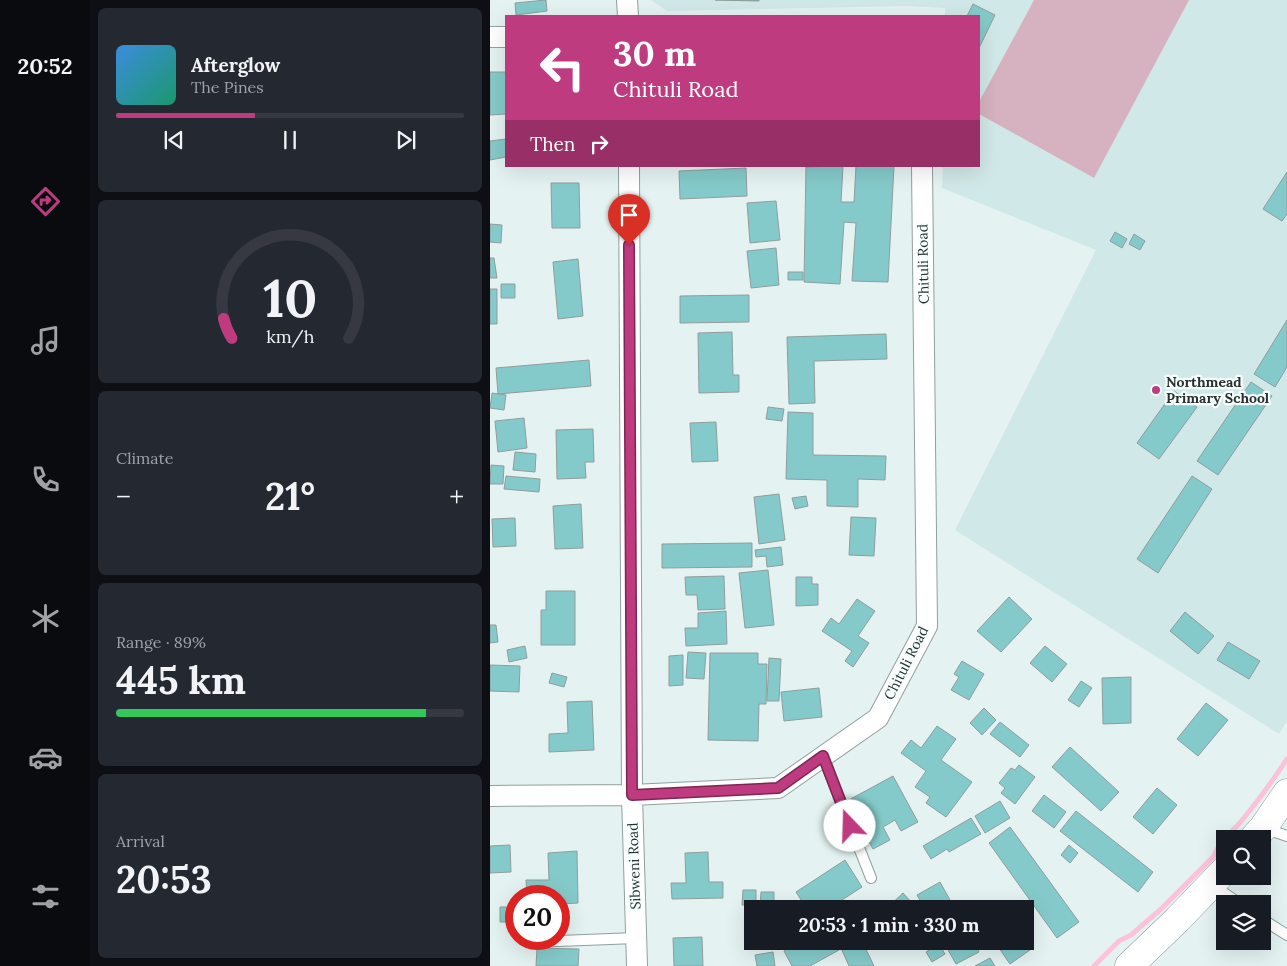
<!DOCTYPE html>
<meta charset="utf-8">
<style>
:root{--surface:#171b24;--page:#242831;--text:#f1f3f6;--muted:#9ea1a6;--line:#363941;--accent:#be3b80}
body{margin:0;font-family:Lora,serif;background:var(--page);color:var(--text);height:100vh;display:flex;flex-direction:column;font-size:19px;white-space:nowrap}
*{box-sizing:border-box;margin:0}
p{font-size:16px;color:var(--muted)}
.icon{flex:none;width:28px;height:28px;fill:none;stroke:currentColor;stroke-width:2;stroke-linecap:round;stroke-linejoin:round}
.map{position:relative;flex:1;overflow:hidden}
.sheet{display:flex;flex-direction:column;gap:8px;padding:8px;background:#0d0f14;width:400px}
.sheet>*{flex:none}
.top-card{position:absolute;left:15px;top:15px;width:475px;height:152px;border-radius:0px;box-shadow:0 5px 20px #0002;background:#be3b80;color:#fff;overflow:hidden}
.buttons{position:absolute;left:726px;top:830px;display:grid;gap:10px}
.buttons a{display:grid;place-items:center;width:55px;height:55px;border-radius:0px;background:var(--surface);box-shadow:0 5px 20px #0002;font-size:25px}
.speed{position:absolute;left:15px;top:885px;display:flex;gap:10px;font-size:25px;font-weight:700;text-align:center}
.speed>*{display:grid;place-content:center;width:65px;height:65px;border-radius:50%;background:var(--surface);box-shadow:0 5px 20px #0002;line-height:1}
.speed .limit{border:8px solid #d22;background:#fff;color:#111}
.pin{position:absolute;display:grid;place-items:center;width:42px;height:42px;color:#fff;margin:-51px -21px;border-radius:50% 50% 50% 0;rotate:-45deg;box-shadow:0 0 5px #0007}
.pin .icon{rotate:45deg}
.me{position:absolute;width:55px;margin:-28px;rotate:339deg;stroke-linejoin:round;filter:drop-shadow(0 0 4px #0008)}
.turn{display:flex;align-items:center;gap:18px;height:105px;padding:0 25px;font-size:22px}
.turn .icon{width:65px;height:65px;stroke-width:2.5}
.turn b{display:block;font-size:35px;line-height:42px}
.then{display:flex;align-items:center;height:48px;padding:0 25px;background:#0003;gap:10px;font-size:19px}
.big{font-size:38px;font-weight:800;line-height:1.1}
.sheet .tile{flex:1;display:flex;flex-direction:column;justify-content:center;gap:8px;min-width:0;padding:0 18px;border-radius:8px;background:var(--page)}
.sheet .dial{align-items:center;gap:0}
.dial svg{height:130px;overflow:visible;fill:none;stroke:var(--line);stroke-width:7;stroke-linecap:round;text-anchor:middle}
.dial text{fill:var(--text);stroke:none}
.song{display:flex;align-items:center;gap:15px}
.cover{width:60px;height:60px;border-radius:8px;background:linear-gradient(135deg,hsl(210 70% 55%),hsl(160 70% 35%))}
.played{height:5px;border-radius:2px;background:linear-gradient(90deg,var(--accent) 40%,var(--line) 40%)}
.keys{display:flex;justify-content:space-around;direction:ltr}
.heat{display:flex;justify-content:space-between;align-items:center;font-size:28px;direction:ltr}
.charge{height:8px;border-radius:4px;background:linear-gradient(90deg,#34c759 89%,var(--line) 0)}
.trip{position:absolute;left:254px;top:900px;width:290px;height:50px;border-radius:0px;background:var(--surface);box-shadow:0 5px 20px #0002;font-weight:800;line-height:50px;text-align:center}
main{display:flex;flex:1;min-height:0}
.dock{display:flex;flex-direction:column;width:90px;justify-content:space-around;align-items:center;background:#090b0e;color:var(--muted)}
.dock .icon{width:35px;height:35px}
.dock .on{color:var(--accent)}
.dock b{font-size:22px;color:var(--text)}
.map>svg:first-child{display:block}
.built{fill:#d0e8e7}
.green{fill:#d6b2c0}
.lines{fill:none;stroke-linecap:round;stroke-linejoin:round}
.stream{stroke:#fbc3da;stroke-width:5}
.building{fill:#85caca;stroke:#8f9d9c}
.service-casing{stroke:#919f9e;stroke-width:12}
.minor-casing{stroke:#919f9e;stroke-width:22}
.secondary-casing{stroke:#919f9e;stroke-width:29}
.service{stroke:#fff;stroke-width:10}
.minor{stroke:#fff;stroke-width:20}
.secondary{stroke:#fff;stroke-width:28}
.route-casing{stroke:#7c2653;stroke-width:12}
.route{stroke:#be3b80;stroke-width:9}
.poi-dot{fill:#be3b80;stroke:#f6fefe;stroke-width:2}
.labels{text-anchor:middle;dominant-baseline:central;stroke-width:4.5;stroke-linejoin:round;paint-order:stroke}
.street-label{font-size:14px;fill:#2a2f2f;stroke:#f6fefe}
.poi-label{font-size:14px;font-weight:bold;fill:#2a2f2f;stroke:#f6fefe;text-anchor:start}
</style>
<main>
<nav class="dock">
<b>20:52</b>
<svg class="icon on" aria-label="directions" viewBox="0 0 24 24"><path d="M12 3l9 9-9 9-9-9zM9 14v-3h6M13 9l2 2-2 2"/></svg>
<svg class="icon" aria-label="music" viewBox="0 0 24 24"><path d="M9 18V5l10-2v13"/><circle cx="6" cy="18" r="3"/><circle cx="16" cy="16" r="3"/></svg>
<svg class="icon" aria-label="phone" viewBox="0 0 24 24"><path d="M5 4h4l2 5-3 2q2 4 5 5l2-3 5 2v4C11 20 4 13 5 4z"/></svg>
<svg class="icon" aria-label="climate" viewBox="0 0 24 24"><path d="M12 3v18M4 7l16 10M4 17L20 7"/></svg>
<svg class="icon" aria-label="car" viewBox="0 0 24 24"><path d="M5 17H2v-5l4-1 3-4h7l3 4 3 1v5h-3M9 17h6M6 11h13"/><circle cx="7" cy="17" r="2"/><circle cx="17" cy="17" r="2"/></svg>
<svg class="icon" aria-label="filters" viewBox="0 0 24 24"><path d="M4 7h16M4 17h16"/><circle cx="9" cy="7" r="2"/><circle cx="15" cy="17" r="2"/></svg>
</nav>
<section class="sheet">
<div class="tile">
<div class="song"><i class="cover"></i><div><b>Afterglow</b><p>The Pines</p></div></div>
<div class="played"></div>
<div class="keys"><svg class="icon" aria-label="previous" viewBox="0 0 24 24"><path d="M18 5L8 12l10 7zM5 5v14"/></svg><svg class="icon" aria-label="pause" viewBox="0 0 24 24"><path d="M8 5v14M16 5v14"/></svg><svg class="icon" aria-label="next" viewBox="0 0 24 24"><path d="M6 5l10 7-10 7zM19 5v14"/></svg></div>
</div>
<div class="tile dial"><svg viewBox="0 0 100 80">
<path d="M14 69A42 42 0 1 1 86 69"/>
<path d="M14 69A42 42 0 0 1 9 57" stroke="#be3b80"/>
<text x="50" y="56" font-size="32" font-weight="700">10</text>
<text x="50" y="72" font-size="11">km/h</text>
</svg></div>
<div class="tile"><p>Climate</p>
<div class="heat"><a>−</a><b class="big">21°</b><a>+</a></div>
</div>
<div class="tile"><p>Range · 89%</p><b class="big">445 km</b><div class="charge"></div></div>
<div class="tile"><p>Arrival</p><b class="big">20:53</b></div>
</section>
<div class="map">
<svg width="797" height="966" viewBox="0 0 797 966">
<rect width="100%" height="100%" fill="#e4f3f2"/>
<!-- built -->
<path class="built" d="M161,0H797V721L789,734L465,530L606,250L452,188L453,166H489V16H455V8L416,6L177,11Z"/>
<!-- green -->
<path class="green" d="M544,0H699L604,178L489,114V102Z"/>
<g class="lines">
<!-- stream -->
<path class="stream" d="M604,966L629,941L641,935L671,909L724,856C729,840 743,832 753,819C769,800 783,780 797,759"/>
</g>
<!-- building -->
<path class="building" d="M56,0L57,11L26,15L25,3Z
M225,0H269V1Z
M483,4L505,15L489,48V16H477Z
M0,72H16V114L0,115Z
M16,139V157L0,160V141Z
M353,166L351,202H364L366,166H404L398,282L362,281L366,223L354,222L350,284L314,282L316,167Z
M256,168L257,196L190,199L189,171Z
M797,172V214L792,221L773,209Z
M61,183H89L90,228H62Z
M286,201L290,240L260,243L257,203Z
M0,224L12,225L11,243L0,242Z
M625,232L637,239L632,248L620,241Z
M644,234L655,241L650,250L639,244Z
M286,248L289,285L261,288L257,251Z
M0,258H4L7,278H0Z
M88,259L93,316L68,319L63,262Z
M298,272H313V280H298Z
M11,284H25V298H11Z
M0,289H7V324H0Z
M259,295V322L190,323V296Z
M797,320V367L785,387L764,374Z
M242,332L243,375H249V392L209,393L208,333Z
M396,334L397,359L324,361L325,403L299,404L297,337Z
M99,360L101,386L8,394L6,368Z
M761,382L782,396L728,475L707,461Z
M684,391L707,407L669,459L647,443Z
M2,393L16,395L14,410L0,408Z
M278,407L294,409L292,421L276,419Z
M298,412L323,413V455L396,456L395,480L368,479V507L337,506V480L296,479Z
M34,418L37,448L8,452L5,421Z
M226,422L228,461L202,462L200,423Z
M103,429L104,462H95L96,478L67,479L66,430Z
M25,452L46,454L45,472L23,470Z
M1,465L14,466L13,484H0Z
M16,476L50,479L49,492L14,489Z
M702,476L722,489L668,573L647,559Z
M289,494L295,540L269,544L264,497Z
M316,496L318,506L305,509L302,498Z
M91,504L93,548L65,549L63,506Z
M361,517L386,518L384,556L359,555Z
M25,518L26,546L3,547L2,519Z
M262,543V567L172,568V544Z
M291,547L293,565L277,567L276,556L266,557L265,550Z
M278,570L284,625L255,628L249,573Z
M234,576L235,609L208,610L207,595H196L195,577Z
M306,577H322V584H328V605L306,606Z
M56,591H85V645H51V610H56Z
M519,597L542,619L511,652L487,631Z
M367,599L385,611L368,636L379,643L363,667L355,661L362,651L332,631L341,618L349,624Z
M236,611L237,644L196,646L195,628H208V613Z
M695,612L724,636L708,654L680,631Z
M0,625H6L8,642L0,643Z
M738,642L770,661L759,679L727,660Z
M35,646L37,658L19,662L17,650Z
M555,646L577,664L562,682L540,663Z
M198,652L216,653L214,679L196,678Z
M220,653H268V664H277L276,704H269L268,741L218,740Z
M193,655V685L179,686V656Z
M279,658L291,659L289,701H277Z
M472,661L494,674L479,700L461,690L469,677L464,674Z
M0,665L30,666L29,692L0,691Z
M62,673L77,677L74,687L59,683Z
M641,677V723L613,724L612,678Z
M591,681L602,688L589,707L578,700Z
M329,688L332,717L294,721L291,692Z
M102,701L104,750L59,752V734L78,733L77,702Z
M716,703L738,720L708,756L687,739Z
M494,708L506,720L492,735L480,723Z
M510,722L539,745L530,757L500,734Z
M447,726L466,739L451,760L482,782L456,817L436,803L440,797L425,787L436,771L411,753L421,740L431,748Z
M580,747L629,792L611,811L562,767Z
M529,765L545,777L525,804L511,793L515,788L509,783L521,768L525,770Z
M403,776L428,822L411,831L405,820L393,827L400,840L383,849L357,801Z
M667,788L687,805L663,834L643,817Z
M554,795L576,812L564,828L542,811Z
M510,801L520,818L495,833L485,816Z
M586,811L663,872L648,892L570,831Z
M481,818L491,834L459,852L457,849L441,859L433,846Z
M520,827L589,922L567,938L499,843Z
M20,845L21,872L0,873V846Z
M579,845L588,853L580,863L571,855Z
M87,851L88,903L69,904V896H37L36,880H59L58,853Z
M218,852L219,882H233V898L182,899L181,883H196L195,853Z
M355,860L372,887L338,909H317L306,892Z
M450,882L465,909H435L427,895Z
M253,890H266V905H252Z
M271,892H284V907H270Z
M413,893L423,904L418,909H396Z
M10,907H26V922H10Z
M212,937L213,966H184L183,938Z
M283,941H300V942L286,948Z
M312,941H344L349,950L320,966H302L294,951Z
M366,941H372L384,966H359L351,948Z
M453,941H483L489,952L466,964Z
M504,941H534L540,950L520,964Z
M449,944L455,954L442,962L436,952Z
M47,948L89,949L88,966H46Z
M283,952L285,966H267L265,955Z
M500,958L505,966H485Z"/>
<g class="lines">
<!-- service casing -->
<g class="service-casing">
<path id="service" d="M333,756L381,878
M774,828L797,836
M722,885L750,904
M772,919L797,935
M43,942L146,938"/>
</g>
<!-- minor casing -->
<g class="minor-casing">
<path id="minor" d="M137,0L138,16
M0,37H16
M139,166L142,795L147,966
M0,796L142,795L288,788L388,718L437,626L432,166"/>
</g>
<!-- secondary casing -->
<g class="secondary-casing">
<path id="secondary" d="M763,839L773,828L797,793
M639,966L687,920L735,870"/>
</g>
<!-- service -->
<use href="#service" class="service"/>
<!-- minor -->
<use href="#minor" class="minor"/>
<!-- secondary -->
<use href="#secondary" class="secondary"/>
</g>
<g class="lines">
<!-- route casing -->
<g class="route-casing">
<path id="route" d="M139,245L142,795L288,788L333,756L360,826"/>
</g>
<!-- route -->
<use href="#route" class="route"/>
</g>
<!-- markers -->
<circle class="poi-dot" cx="666" cy="390" r="5"/>
<g class="labels">
<!-- street labels -->
<g class="street-label">
<text transform="translate(433 264) rotate(-91)">Chituli Road</text>
<text transform="translate(416 663) rotate(-63)">Chituli Road</text>
<text transform="translate(144 866) rotate(-92)">Sibweni Road</text>
</g>
<!-- poi labels -->
<g class="poi-label">
<text x="676" y="382">Northmead<tspan x="676" dy="16">Primary School</tspan></text>
</g>
</g>
</svg>
<div class="buttons">
<a><svg class="icon" aria-label="search" viewBox="0 0 24 24"><circle cx="10" cy="10" r="6"/><path d="M15 15l6 6"/></svg></a>
<a><svg class="icon" aria-label="layers" viewBox="0 0 24 24"><path d="M12 4l9 5-9 5-9-5zM3 14l9 5 9-5"/></svg></a>
</div>
<div class="speed"><div class="limit">20</div></div>
<div class="pin" style="left:139px;top:245px;background:#d93025"><svg class="icon" aria-label="arrive" viewBox="0 0 24 24"><path d="M6 21V4h12l-3 4 3 4H6"/></svg></div>
<svg class="me" style="left:360px;top:826px" viewBox="-20 -20 40 40"><circle r="19" fill="#fff"/><path d="M0-13L10 11 0 6-10 11z" fill="#be3b80"/></svg>
<div class="trip">20:53 · 1 min · 330 m</div>
<div class="top-card">
<div class="turn"><svg class="icon" aria-label="left" viewBox="0 0 24 24"><path d="M17 20v-9H6M10 6l-5 5 5 5"/></svg><div><b>30 m</b>Chituli Road</div></div>
<div class="then">Then<svg class="icon" aria-label="right" viewBox="0 0 24 24"><path d="M7 20v-9h11M14 6l5 5-5 5"/></svg></div>
</div>
</div>
</main>
